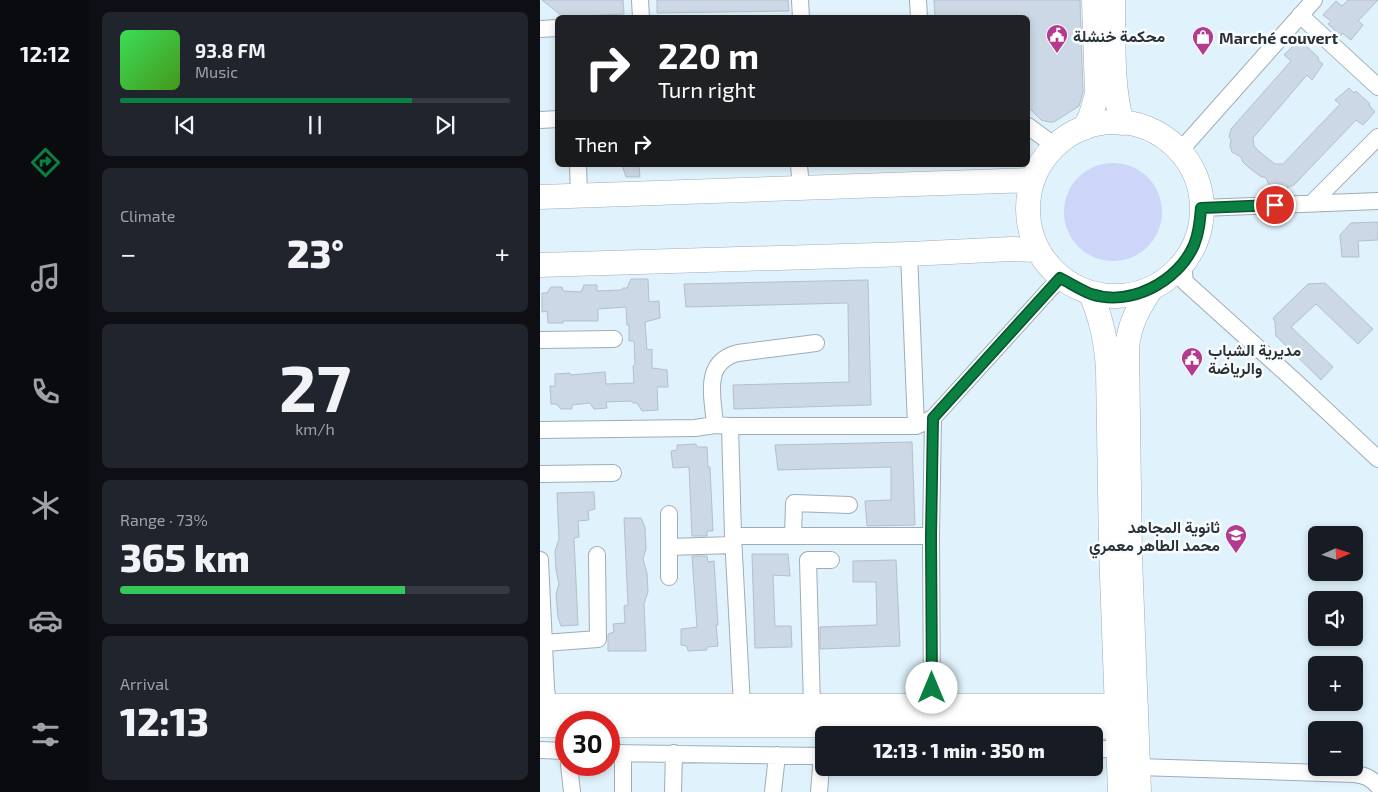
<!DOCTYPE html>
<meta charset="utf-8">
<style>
:root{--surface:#171b24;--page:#20242c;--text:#f1f3f6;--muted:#9ea1a6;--line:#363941;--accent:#0b8043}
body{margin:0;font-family:"Exo 2",Vazirmatn,sans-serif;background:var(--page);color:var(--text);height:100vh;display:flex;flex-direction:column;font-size:19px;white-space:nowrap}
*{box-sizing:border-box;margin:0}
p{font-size:16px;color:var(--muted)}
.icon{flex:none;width:28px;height:28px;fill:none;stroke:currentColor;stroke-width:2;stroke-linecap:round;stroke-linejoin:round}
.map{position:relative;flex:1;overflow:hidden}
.side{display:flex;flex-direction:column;gap:12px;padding:12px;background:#0d0f14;width:450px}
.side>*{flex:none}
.banner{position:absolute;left:15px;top:15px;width:475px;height:152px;border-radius:8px;box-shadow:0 2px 8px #0003;background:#202124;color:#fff;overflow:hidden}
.needle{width:32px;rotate:87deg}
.tools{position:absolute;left:768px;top:526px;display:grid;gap:10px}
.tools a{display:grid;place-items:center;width:55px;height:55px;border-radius:8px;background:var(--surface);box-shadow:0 2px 8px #0003;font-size:25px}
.speed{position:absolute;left:15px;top:711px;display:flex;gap:10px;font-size:25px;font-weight:700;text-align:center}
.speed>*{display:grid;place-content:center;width:65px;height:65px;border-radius:50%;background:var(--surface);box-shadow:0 2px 8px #0003;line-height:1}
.speed .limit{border:8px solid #d22;background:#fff;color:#111}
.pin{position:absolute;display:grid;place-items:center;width:42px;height:42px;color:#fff;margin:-21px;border:2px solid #fff;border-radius:50%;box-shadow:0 1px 5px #0007}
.me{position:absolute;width:55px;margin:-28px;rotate:0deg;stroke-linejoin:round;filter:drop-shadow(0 0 4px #0008)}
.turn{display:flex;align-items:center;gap:18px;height:105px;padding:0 20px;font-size:22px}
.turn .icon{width:65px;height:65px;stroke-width:2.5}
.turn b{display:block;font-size:35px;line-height:42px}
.then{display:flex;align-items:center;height:48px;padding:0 20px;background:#0003;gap:10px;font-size:19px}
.big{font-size:38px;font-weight:800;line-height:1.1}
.side .widget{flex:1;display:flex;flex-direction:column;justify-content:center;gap:8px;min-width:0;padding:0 18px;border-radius:8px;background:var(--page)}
.side .dial{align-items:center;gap:0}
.dial b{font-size:65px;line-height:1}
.song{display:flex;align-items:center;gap:15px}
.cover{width:60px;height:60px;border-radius:8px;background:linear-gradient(135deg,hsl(130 70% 55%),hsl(100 70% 35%))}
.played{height:5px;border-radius:2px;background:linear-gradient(90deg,var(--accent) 75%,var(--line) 75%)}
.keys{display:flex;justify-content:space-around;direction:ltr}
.heat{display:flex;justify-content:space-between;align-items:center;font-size:28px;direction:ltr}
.charge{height:8px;border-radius:4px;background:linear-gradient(90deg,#34c759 73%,var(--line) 0)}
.trip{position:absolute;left:275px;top:726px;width:288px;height:50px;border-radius:8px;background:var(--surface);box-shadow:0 2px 8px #0003;font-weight:800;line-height:50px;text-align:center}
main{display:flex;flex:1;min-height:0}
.tab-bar{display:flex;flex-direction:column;width:90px;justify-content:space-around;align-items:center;background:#090b0e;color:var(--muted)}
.tab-bar .icon{width:35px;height:35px}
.tab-bar .active{color:var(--accent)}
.tab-bar b{font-size:22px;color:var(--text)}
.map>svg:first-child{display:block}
.water{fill:#cdd5f8}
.building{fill:#ccd8e5;stroke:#b4bfcc}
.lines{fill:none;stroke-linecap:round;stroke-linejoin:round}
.street-casing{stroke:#9dadb6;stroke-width:18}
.secondary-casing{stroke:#9dadb6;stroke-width:25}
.street{stroke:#fff;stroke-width:16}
.secondary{stroke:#fff;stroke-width:24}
.route-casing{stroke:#07532c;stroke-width:12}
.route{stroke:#0b8043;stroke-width:9}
.labels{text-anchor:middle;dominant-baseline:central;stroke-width:5;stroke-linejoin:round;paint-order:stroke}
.poi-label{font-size:16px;font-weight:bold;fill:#2b3236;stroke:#f9fcfe;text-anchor:start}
</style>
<main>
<nav class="tab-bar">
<b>12:12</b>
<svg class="icon active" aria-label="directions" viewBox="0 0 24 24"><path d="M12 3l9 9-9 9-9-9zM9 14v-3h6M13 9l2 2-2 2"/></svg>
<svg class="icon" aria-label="music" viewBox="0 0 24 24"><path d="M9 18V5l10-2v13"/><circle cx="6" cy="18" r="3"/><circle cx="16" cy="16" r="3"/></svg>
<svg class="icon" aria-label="phone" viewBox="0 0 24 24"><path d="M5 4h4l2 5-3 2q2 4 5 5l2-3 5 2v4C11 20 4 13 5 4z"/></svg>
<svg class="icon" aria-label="climate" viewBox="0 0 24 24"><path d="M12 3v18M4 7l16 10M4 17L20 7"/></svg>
<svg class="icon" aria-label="car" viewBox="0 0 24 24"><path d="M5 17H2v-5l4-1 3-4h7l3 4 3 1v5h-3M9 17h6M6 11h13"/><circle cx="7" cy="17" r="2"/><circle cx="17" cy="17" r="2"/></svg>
<svg class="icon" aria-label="filters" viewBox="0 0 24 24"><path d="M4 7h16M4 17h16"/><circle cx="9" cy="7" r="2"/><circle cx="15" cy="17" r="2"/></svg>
</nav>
<section class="side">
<div class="widget">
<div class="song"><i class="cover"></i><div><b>93.8 FM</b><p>Music</p></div></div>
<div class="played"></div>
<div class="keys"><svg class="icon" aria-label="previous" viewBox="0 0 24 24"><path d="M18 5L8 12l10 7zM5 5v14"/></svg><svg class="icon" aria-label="pause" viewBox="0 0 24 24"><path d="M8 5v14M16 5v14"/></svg><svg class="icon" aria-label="next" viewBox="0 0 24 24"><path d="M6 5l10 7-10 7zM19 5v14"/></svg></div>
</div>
<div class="widget"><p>Climate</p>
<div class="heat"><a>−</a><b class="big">23°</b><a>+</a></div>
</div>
<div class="widget dial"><b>27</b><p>km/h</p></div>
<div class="widget"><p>Range · 73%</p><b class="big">365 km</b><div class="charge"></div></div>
<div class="widget"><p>Arrival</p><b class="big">12:13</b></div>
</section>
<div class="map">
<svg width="838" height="792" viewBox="0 0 838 792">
<rect width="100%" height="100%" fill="#e0f2fb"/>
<!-- water -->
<path class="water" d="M524 212a49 49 0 1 1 98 0a49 49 0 1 1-98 0Z"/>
<!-- building -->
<path class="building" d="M2,0H83L84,14L23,17Z
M117,0H248L249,11L117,13Z
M394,0H540L543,92L539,106L514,122H509L501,120L488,107V18H395Z
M808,0H838L818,21L823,25L811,40L802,33L801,36L788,24L791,21L783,15L796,1L802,6Z
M757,42L764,47L765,45L779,58L778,60L783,64L772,80L767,75L713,138L714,146L721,153L735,164H743L800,104L795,100L809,88L814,93L816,91L830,104L829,105L835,112L823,125L816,120L754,185L746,188L744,186L734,188L729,185L726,178L720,176L708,167L703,162L701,157L692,152L690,146L691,139L689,137L691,129L751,61L744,55Z
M82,165H99L100,177H86Z
M838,222V240L818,241L819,257H802L800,235L811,223Z
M91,279H108L109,302L119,301L120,318L105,322L107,350L112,349V368L127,370L128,387H117L118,410L102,411L97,403H93L91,401L66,402L67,408L54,409L50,403L32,405V409H21L16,404H11L10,386H15V374L30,373V375L65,372L66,384L94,383L93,366L95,365L94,341H89V325H87L86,307L58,309V321H23V323H8L7,311L2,312V293H7L11,287H22L23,291L41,292L44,285H57V291L82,290L83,288H87Z
M328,280L331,405L194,409L193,385L309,382L308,303L146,307L144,284Z
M785,283L833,329L818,344L776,304L751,327L793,367L781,380L736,336L735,322L733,318L768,284Z
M372,442L375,525L327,526L325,501L351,500V467L238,470L235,445Z
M156,444L157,447H167L168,467H170L173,531H167V536H152L149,467L133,468L131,451L137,450V445Z
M54,492L55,509L48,511L49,520L38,521L39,537L34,538L38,625L21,626L18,617L16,594L19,584L16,570L15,551L19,539L17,493Z
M84,518H101L105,527L106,549L103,559L107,573L108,592L104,604L106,651H68V634L74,632L73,624L85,623L84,606L88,605Z
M212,554H248L250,576L233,575L235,626H251L252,647L215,648Z
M152,556H167L168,562L174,561L178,625H176L178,646L167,647V650L148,651L147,646L141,645V629L157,627Z
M356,560L360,646L280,649V627L337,625L336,582H313V561Z"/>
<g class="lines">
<!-- street casing -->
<g class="street-casing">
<path id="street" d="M100,0L101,18
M260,0L261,18
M378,0L379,18
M760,15L838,87
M0,29L18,28
M0,120L18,119
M488,126L515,146
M639,152L774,0
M38,165L39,195
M259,165L261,188
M772,203L838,137
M661,208L838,201
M369,254L376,426L393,418L391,536L392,715
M643,263L645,282L758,384L838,459
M0,340L74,339
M393,418L520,278
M175,425C173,397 162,362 198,353L276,343
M190,426H376
M0,430L155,428L175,425L190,426L193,536L202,706
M0,474L73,473
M193,536H391
M253,536L254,503L309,505
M129,547L193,545
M0,560L6,688L9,715
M129,577V514
M4,643L58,639L57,555
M272,706L268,560H291
M0,750L26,751
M554,750L578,748
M69,753L284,756
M29,765L32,792
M598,767L814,774C825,775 831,778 838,786
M83,792V753
M133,792L134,753
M233,792L237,755
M279,792L282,756"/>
</g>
<!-- secondary casing -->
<g class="secondary-casing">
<path id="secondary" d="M573,0C574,40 571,85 582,123
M488 209a87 87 0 1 1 174 0a87 87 0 1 1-174 0Z
M544,128L550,118L557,94L554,0
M0,197L493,180
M0,265L369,254L471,249L498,250
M551,294C562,321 566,341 568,369L571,549L580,792
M0,706H596
M0,725H26
M69,725H391L596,727
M599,792L590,557L587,349C589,324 598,309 611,289"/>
</g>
<!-- street -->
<use href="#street" class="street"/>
<!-- secondary -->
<use href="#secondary" class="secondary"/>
</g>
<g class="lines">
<!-- route casing -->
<g class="route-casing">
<path id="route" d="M392,688L391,536L393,418L520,278C530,283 541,290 551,294C590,307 638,282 654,245C659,233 660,221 661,208L735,205"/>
</g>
<!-- route -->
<use href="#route" class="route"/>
</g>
<!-- icons -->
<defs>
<g id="civic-pin" transform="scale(1.125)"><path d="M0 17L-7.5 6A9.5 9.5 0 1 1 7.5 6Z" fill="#b33a8e" stroke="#f9fcfe"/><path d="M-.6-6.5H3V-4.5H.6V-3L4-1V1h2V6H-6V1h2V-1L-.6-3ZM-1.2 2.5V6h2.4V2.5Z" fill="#fff"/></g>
<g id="shop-pin" transform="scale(1.125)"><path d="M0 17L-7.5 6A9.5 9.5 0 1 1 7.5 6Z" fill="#b33a8e" stroke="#f9fcfe"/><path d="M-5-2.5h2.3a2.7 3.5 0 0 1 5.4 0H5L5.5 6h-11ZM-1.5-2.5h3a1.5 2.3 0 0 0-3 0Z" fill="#fff"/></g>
<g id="school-pin" transform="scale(1.125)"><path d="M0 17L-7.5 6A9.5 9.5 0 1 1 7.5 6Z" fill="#b33a8e" stroke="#f9fcfe"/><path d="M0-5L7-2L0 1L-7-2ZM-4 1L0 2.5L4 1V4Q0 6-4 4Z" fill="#fff"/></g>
</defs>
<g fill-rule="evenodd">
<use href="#civic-pin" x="517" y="35"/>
<use href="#shop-pin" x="663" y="37"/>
<use href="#civic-pin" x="652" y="358"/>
<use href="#school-pin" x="696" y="535"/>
</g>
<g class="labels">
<!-- poi labels -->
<g class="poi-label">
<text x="533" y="35">محكمة خنشلة</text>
<text x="679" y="37">Marché couvert</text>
<text x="668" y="349">مديرية الشباب<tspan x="668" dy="18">والرياضة</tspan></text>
<text x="680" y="526" text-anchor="end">ثانوية المجاهد<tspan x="680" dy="18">محمد الطاهر معمري</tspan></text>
</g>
</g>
</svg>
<div class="tools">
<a><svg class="needle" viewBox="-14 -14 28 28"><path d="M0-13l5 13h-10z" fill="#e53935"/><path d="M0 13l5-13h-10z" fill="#9ea1a6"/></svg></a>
<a><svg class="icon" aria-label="sound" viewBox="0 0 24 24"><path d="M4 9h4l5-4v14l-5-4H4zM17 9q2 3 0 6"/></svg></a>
<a>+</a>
<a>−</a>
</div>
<div class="speed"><div class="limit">30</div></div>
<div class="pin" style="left:735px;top:205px;background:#d93025"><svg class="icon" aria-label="arrive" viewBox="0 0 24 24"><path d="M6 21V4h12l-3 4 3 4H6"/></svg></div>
<svg class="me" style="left:392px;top:688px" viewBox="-20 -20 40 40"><circle r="19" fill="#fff"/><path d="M0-13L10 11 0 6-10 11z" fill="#0b8043"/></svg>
<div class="trip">12:13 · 1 min · 350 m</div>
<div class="banner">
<div class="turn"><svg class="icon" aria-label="right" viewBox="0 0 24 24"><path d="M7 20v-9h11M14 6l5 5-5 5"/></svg><div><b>220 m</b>Turn right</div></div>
<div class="then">Then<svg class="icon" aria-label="right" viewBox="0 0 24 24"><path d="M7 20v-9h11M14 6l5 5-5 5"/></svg></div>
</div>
</div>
</main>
